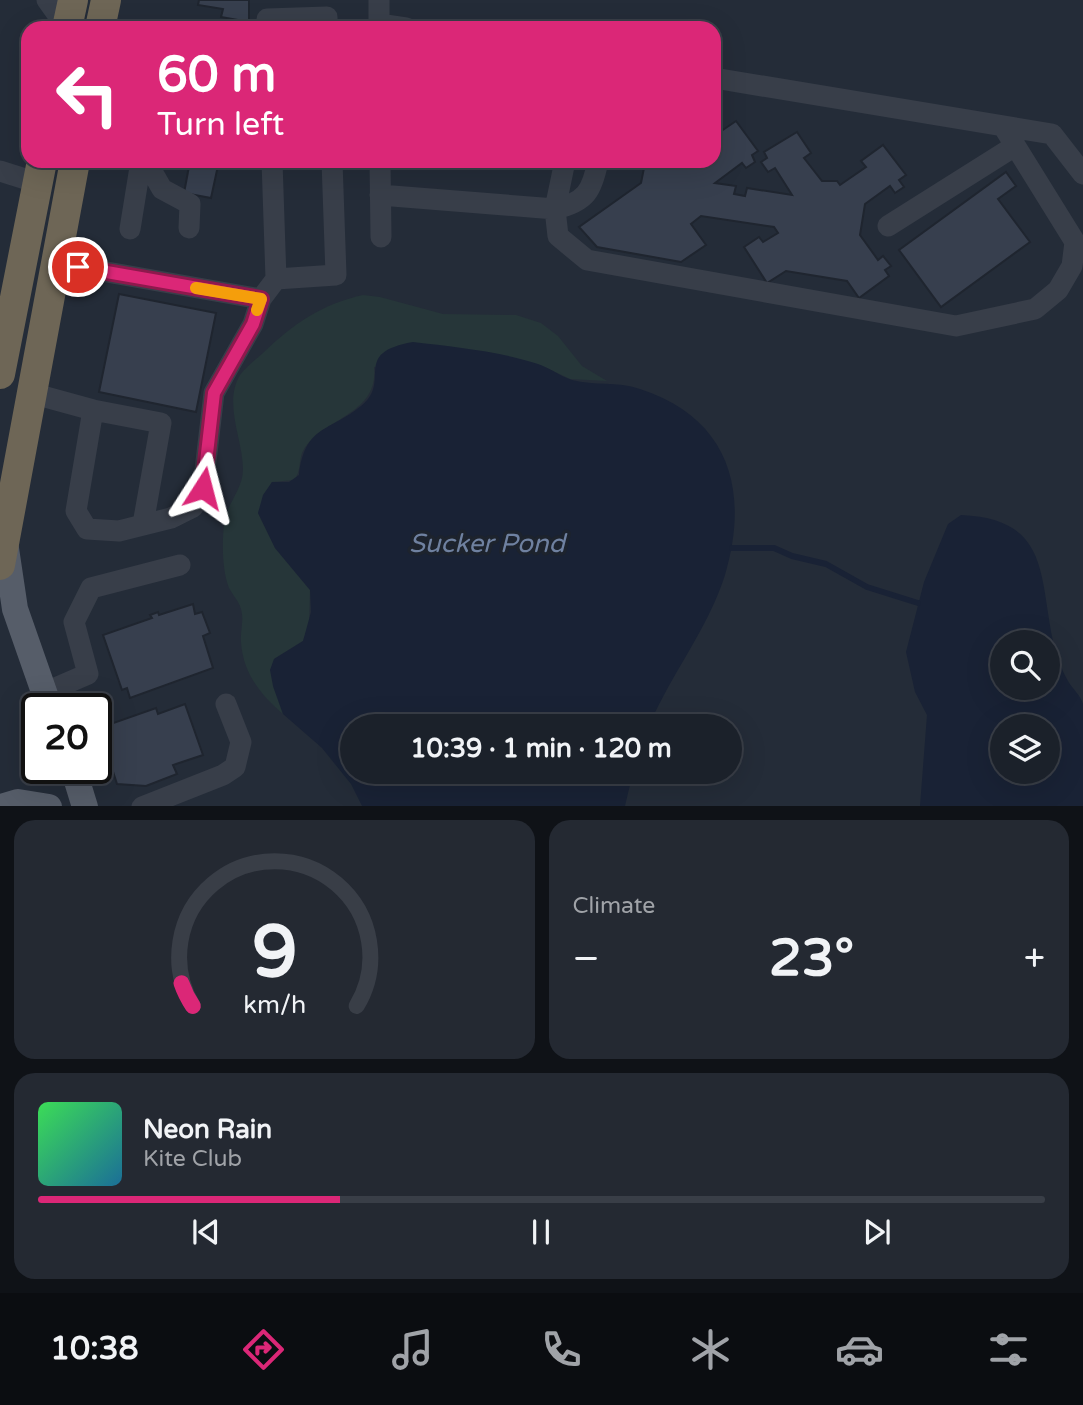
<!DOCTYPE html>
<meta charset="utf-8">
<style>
:root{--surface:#1b212a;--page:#242932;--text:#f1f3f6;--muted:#a0a3a8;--line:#393e47;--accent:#db2777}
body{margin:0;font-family:"Varela Round",sans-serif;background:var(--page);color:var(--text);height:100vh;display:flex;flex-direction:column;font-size:26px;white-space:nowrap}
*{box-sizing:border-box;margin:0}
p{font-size:23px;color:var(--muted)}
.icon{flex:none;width:38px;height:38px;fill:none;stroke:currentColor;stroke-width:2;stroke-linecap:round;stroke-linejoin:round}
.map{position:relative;height:806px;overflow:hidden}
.side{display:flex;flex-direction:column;gap:14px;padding:14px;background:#0f1217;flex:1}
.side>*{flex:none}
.banner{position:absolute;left:21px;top:21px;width:700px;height:147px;border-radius:21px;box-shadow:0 7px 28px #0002,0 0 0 2px var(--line);background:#db2777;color:#fff;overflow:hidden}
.tools{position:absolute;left:990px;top:630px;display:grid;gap:14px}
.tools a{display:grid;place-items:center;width:70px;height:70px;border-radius:50%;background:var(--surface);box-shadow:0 7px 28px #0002,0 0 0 2px var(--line);font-size:35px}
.speed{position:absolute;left:21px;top:693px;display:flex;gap:14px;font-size:35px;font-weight:700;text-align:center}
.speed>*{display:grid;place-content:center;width:91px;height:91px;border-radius:50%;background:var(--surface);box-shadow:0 7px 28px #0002,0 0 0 2px var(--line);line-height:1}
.speed .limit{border:4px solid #111;border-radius:10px;background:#fff;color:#111}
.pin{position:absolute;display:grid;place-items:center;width:60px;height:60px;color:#fff;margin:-30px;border:4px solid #fff;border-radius:50%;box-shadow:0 2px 7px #0007}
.me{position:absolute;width:77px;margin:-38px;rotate:9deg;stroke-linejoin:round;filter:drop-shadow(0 0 5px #0008)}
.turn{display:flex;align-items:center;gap:24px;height:147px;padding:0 21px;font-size:32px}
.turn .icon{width:91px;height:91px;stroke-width:2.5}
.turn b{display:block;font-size:49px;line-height:60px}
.big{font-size:52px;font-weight:700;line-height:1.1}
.side .card{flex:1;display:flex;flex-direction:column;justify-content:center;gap:10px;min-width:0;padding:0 24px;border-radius:21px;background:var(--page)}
.side .dial{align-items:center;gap:0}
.dial svg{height:182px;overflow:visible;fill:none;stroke:var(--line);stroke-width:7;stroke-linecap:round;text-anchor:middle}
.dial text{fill:var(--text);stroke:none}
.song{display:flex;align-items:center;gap:21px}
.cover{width:84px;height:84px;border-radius:10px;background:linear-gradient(135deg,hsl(130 70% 55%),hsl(200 70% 35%))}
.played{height:7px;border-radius:4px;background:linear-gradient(90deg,var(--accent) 30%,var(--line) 30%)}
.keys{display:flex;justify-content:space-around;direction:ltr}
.heat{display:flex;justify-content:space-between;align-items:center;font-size:38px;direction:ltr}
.side .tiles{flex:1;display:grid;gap:14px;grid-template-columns:1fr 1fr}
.card:last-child{grid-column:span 2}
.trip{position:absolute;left:340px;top:714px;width:402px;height:70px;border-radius:35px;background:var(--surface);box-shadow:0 7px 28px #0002,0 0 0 2px var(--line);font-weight:700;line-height:70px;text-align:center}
.tab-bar{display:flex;height:112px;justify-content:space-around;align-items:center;background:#0b0d11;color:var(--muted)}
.tab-bar .icon{width:49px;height:49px}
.tab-bar .on{color:var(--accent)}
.tab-bar b{font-size:32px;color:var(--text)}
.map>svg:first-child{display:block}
.green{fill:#263639}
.water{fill:#192235;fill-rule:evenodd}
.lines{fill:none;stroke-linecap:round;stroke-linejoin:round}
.stream{stroke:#192235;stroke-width:6}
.building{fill:#373f4e;stroke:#1f252f;stroke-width:2}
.minor{stroke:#383e49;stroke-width:21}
.major{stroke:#565d69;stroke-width:26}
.highway{stroke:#6e6656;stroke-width:30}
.route-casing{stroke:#8e194d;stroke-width:18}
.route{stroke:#db2777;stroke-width:12}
.slow{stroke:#f59e0b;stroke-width:12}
.labels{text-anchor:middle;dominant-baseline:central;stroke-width:7;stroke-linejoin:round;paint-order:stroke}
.water-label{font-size:26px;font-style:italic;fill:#6f81a0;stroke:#1d232d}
</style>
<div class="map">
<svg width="1083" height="807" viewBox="0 0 1083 807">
<rect width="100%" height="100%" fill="#242c38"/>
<!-- green -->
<path class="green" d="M363,295L380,297L443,314L516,315L541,323L558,336L582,366L607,381L570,379L540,365L374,367C379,414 326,417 304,449C298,458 302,471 294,480L272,482L258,513L275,548L310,590L309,628L303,641L274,659L273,686L283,714C260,694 243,673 241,642C240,629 245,619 240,606C237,599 232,594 229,588C222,570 222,543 224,524C226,504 243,490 243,469C243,440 223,403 240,375C246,367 256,359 263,353C293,324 322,304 363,295Z"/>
<!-- water -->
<path class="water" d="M413,342C455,347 498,351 538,364C550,368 560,376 572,380C594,386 617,381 640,389C729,418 750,490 725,575C708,629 671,674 649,726H352V772H633L625,806H362L351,784L322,748L283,714L273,686L270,670L274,659L303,641L311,612L310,590L275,548L258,513L263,495L272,482H289L299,475C305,425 329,432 361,406C393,381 350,353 413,342Z
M961,515C1049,519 1039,574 1053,641C1055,654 1062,670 1068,681C1072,688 1081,696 1083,704C1083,721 1083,784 1083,806H920L927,715L915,692L906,652L924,582L948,524ZM1003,642H1048V688H1003ZM1003,726H1048V772H1003Z"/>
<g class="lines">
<!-- stream -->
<path class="stream" d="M732,548H774L792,556L826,564L867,587L918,603"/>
</g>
<!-- building -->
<path class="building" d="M199,0H249V22L221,17L223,9L198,5Z
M736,121L758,151L752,155L755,162L746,168L742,163L715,183L736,186L734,194L745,196L747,188L792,195L775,168L768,172L761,162L767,158L764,152L797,132L811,153L804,158L822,181H837L840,185L866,167L861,161L883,145L906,175L899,180L904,187L895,193L890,186L865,204L860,235L878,260L883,256L891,266L885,270L889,276L859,298L847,281L786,271L767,283L744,247L759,237L763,242L778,233L774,227L701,216L691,224L706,245L681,262L597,247L579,227L641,183L644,168L639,161H714V136Z
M190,161H219L211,198L184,193Z
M1006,172L1016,186L998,199L1030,242L941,307L899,250Z
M119,294L216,313L196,412L99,392Z
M193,604L195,614L202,612L210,633L203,636L213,668L130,698L127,688L122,690L103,635L152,618L150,615L158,612L159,615Z
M185,704L203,755L173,765L177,774L146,786L117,784L99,728L156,708L158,714Z"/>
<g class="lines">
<!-- minor -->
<path class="minor" d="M47,0L67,28
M379,0V28
M379,24L406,28
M267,28V19L327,17V28
M714,78L1052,134L1083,174
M146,161L162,189L190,204L189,228
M380,161L381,237
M598,161C592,191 586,202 555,209L558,236L587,260L956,326L1035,309L1058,290L1072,266L1075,242L1003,126
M0,171L38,183
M380,195L555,209L565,161
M888,226L1015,146
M130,229L141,161
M55,263L261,299L276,279L272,161
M276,279L336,275L332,161
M31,393L93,410L76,511L87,529L119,531L171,518L193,507L203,487L214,393L253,324L261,299
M93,410L161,423L143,524
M44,693L88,674L74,622L91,588L180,565
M142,807L223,775L235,767L241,742L226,704"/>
<!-- major -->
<path class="major" d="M5,542L15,609L50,709
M73,768L85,807
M1,807L18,802L49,807"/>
<!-- highway -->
<path class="highway" d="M67,28L73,0
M100,28L106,0
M0,374L42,161
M0,565L75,161"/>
</g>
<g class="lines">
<!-- route casing -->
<g class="route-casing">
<path id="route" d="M78,267L261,299L253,324L214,393L203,488"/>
</g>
<!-- route -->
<use href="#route" class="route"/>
<!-- slow -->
<path class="slow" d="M196,288L261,299L257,310"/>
</g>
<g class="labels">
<!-- water labels -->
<g class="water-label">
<text x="487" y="543">Sucker Pond</text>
</g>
</g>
</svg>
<div class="tools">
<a><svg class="icon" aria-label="search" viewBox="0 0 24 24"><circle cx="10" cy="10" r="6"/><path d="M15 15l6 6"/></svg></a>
<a><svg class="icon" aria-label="layers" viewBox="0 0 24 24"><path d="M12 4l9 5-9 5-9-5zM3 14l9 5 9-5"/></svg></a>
</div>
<div class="speed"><div class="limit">20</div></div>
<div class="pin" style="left:78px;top:267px;background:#d93025"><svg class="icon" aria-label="arrive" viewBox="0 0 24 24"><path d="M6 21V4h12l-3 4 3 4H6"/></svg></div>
<svg class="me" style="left:203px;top:488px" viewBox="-20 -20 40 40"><path d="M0-17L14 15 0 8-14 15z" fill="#db2777" stroke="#fff" stroke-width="4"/></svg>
<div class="trip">10:39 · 1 min · 120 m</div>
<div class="banner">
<div class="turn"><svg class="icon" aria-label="left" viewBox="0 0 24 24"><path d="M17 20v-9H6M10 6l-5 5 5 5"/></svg><div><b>60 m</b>Turn left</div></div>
</div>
</div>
<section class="side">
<div class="tiles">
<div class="card dial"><svg viewBox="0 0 100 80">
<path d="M14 69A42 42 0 1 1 86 69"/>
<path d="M14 69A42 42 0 0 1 9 59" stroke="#db2777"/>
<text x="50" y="56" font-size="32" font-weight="700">9</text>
<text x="50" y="72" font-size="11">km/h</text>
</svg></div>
<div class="card"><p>Climate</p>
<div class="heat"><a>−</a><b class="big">23°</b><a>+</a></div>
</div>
<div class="card">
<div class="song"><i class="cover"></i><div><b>Neon Rain</b><p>Kite Club</p></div></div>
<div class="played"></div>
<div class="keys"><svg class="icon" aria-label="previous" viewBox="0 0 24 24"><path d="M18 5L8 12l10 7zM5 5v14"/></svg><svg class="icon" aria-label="pause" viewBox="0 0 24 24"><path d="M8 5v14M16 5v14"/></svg><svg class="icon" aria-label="next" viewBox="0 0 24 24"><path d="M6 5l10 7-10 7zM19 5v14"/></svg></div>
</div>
</div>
</section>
<nav class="tab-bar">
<b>10:38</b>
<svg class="icon on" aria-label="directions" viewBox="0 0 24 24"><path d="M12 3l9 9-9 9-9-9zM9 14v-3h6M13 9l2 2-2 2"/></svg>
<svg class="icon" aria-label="music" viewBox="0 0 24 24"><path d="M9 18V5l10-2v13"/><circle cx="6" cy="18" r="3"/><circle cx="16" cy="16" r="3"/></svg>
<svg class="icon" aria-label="phone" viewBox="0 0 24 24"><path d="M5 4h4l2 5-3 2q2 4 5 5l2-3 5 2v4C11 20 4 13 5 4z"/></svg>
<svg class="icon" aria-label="climate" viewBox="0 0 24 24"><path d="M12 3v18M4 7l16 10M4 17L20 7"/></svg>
<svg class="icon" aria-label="car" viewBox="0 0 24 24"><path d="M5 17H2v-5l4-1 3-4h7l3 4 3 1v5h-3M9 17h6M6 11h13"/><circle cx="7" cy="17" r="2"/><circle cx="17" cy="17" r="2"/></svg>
<svg class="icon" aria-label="filters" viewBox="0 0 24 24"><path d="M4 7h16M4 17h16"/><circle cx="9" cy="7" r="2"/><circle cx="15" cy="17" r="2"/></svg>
</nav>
